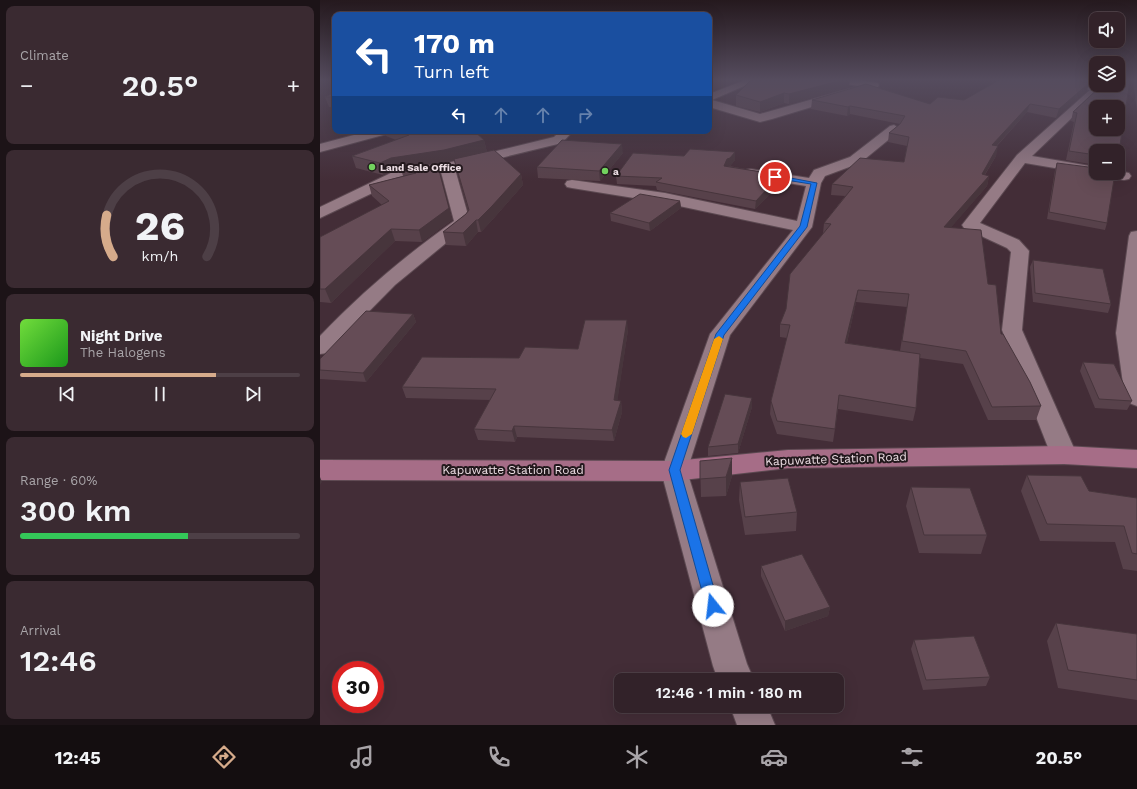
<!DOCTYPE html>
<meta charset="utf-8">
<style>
:root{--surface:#322229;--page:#3a2a31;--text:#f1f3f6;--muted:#a8a4a8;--line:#4d3f46;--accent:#d6ab8b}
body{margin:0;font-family:"Work Sans",sans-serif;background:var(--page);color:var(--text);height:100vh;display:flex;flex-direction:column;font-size:15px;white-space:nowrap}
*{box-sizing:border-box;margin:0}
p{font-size:13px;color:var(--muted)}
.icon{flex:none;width:22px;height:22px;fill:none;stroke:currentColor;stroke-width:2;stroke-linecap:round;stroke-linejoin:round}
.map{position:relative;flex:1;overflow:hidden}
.side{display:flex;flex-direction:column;gap:6px;padding:6px;background:#1c1317;width:320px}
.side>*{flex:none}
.hud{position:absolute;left:12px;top:12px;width:380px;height:122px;border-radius:8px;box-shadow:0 4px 16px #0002,0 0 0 1px var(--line);background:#1a4fa0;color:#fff;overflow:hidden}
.controls{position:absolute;left:769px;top:12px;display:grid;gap:8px}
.controls a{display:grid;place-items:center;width:36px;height:36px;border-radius:8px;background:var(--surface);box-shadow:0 4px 16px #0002,0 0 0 1px var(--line);font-size:20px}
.speed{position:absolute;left:12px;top:661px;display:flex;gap:8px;font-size:20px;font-weight:700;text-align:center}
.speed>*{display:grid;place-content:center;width:52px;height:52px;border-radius:50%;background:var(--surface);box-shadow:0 4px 16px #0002,0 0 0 1px var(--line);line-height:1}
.speed .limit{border:6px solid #d22;background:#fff;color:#111}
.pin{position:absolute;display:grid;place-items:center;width:34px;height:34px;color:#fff;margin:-17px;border:2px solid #fff;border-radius:50%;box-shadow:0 1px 4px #0007}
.me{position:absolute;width:44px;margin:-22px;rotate:344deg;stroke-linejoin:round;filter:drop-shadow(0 0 3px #0008)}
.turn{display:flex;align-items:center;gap:14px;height:84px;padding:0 16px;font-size:18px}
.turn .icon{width:52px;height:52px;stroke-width:2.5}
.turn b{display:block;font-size:28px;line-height:34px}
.lanes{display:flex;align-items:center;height:38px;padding:0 16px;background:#0003;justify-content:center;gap:20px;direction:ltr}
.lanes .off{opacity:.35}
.big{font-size:30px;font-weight:600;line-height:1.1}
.side .tile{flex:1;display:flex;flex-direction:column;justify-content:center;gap:6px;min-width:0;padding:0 14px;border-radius:8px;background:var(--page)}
.side .dial{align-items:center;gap:0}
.dial svg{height:104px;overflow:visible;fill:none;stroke:var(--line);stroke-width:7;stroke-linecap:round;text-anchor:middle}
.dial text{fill:var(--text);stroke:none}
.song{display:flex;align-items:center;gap:12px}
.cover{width:48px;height:48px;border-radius:6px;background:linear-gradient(135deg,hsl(100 70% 55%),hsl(120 70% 35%))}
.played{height:4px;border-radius:2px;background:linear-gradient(90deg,var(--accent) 70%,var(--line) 70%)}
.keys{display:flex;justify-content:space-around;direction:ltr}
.heat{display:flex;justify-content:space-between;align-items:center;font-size:22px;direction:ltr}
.charge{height:6px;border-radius:3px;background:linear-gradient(90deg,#34c759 60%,var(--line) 0)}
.trip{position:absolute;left:294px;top:673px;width:230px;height:40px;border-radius:8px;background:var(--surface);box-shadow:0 4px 16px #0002,0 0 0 1px var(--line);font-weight:600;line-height:40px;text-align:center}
.menu{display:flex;height:64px;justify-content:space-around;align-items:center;background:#140e10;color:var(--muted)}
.menu .icon{width:28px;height:28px}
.menu .on{color:var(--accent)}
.menu b{font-size:18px;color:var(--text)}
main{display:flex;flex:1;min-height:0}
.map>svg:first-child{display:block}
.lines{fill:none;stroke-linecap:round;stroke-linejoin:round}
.street-casing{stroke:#5c4951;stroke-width:2}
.secondary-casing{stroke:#5c4951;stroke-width:2}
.street{fill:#957b85;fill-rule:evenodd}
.secondary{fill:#a66d87;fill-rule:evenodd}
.wall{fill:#57414a;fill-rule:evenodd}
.shaded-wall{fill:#47353c}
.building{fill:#654c56;stroke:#47353c;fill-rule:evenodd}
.route{fill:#1a73e8;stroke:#114b97}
.slow{fill:#f59e0b}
.poi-dot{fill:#72d25e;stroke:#23191d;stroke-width:1.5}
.labels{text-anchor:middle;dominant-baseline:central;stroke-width:4;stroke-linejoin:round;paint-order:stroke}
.far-poi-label{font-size:10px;font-weight:bold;fill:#ecdde3;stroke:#23191d;text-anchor:start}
.street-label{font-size:12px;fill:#ecdde3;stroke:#23191d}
</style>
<main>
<section class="side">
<div class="tile"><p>Climate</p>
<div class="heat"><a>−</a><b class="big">20.5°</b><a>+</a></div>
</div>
<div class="tile dial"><svg viewBox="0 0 100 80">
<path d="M14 69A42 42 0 1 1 86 69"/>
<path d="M14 69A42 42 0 0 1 9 37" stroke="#d6ab8b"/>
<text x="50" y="56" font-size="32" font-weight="700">26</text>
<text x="50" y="72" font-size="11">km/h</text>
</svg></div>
<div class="tile">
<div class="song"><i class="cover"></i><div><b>Night Drive</b><p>The Halogens</p></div></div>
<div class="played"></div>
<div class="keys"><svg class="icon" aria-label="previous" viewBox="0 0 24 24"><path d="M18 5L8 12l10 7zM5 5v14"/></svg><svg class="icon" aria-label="pause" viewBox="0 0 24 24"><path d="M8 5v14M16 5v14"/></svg><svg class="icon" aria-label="next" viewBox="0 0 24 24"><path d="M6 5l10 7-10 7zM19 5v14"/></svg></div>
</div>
<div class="tile"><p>Range · 60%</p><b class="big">300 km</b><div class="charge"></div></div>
<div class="tile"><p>Arrival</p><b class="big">12:46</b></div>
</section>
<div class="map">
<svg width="817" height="725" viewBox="0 0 817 725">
<rect width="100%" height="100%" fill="#432d37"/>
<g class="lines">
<!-- street casing -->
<g class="street-casing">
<path id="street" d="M425,80H438L392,100L440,114L539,86L518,83L513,80H538L558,83L559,85L558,87L452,119L440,122L389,107V94Z
M741,80C750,79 778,82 783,88L712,156L776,167V173H798V171L809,173L811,176L809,179L804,180L782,176L781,174L776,175L705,163L660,223L699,240L709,251L702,330L757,455L753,461L744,464L735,461L731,455L682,330L691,252L687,248L644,228L642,225L697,155L770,90L741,84Z
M574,125L580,129L578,132L540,163L505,176L501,183L492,227L410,335L367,471L427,664L434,680H398L393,666L341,471L390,334L473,230L345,203L252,188L247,187L245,184L247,181L252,180L345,193L477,221L486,186L425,176L423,173L425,170L430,169L489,178L494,170L530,157L570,126Z
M49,131H69L67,134L0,152V144Z
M240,131H253L242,143L135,169L150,222L148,225L75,285L8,353L0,354V336C41,293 86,255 134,221L121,172L84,178L0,218V207L75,171L127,163L234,137Z
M817,231V406L809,403L805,398L796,333L809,236L811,232Z
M410,706H447L455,725H417Z"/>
</g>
<!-- secondary casing -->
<g class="secondary-casing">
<path id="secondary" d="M744,446L817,450V468L744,464L468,468L354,481L0,480V460L354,461L468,450Z"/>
</g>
<!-- street -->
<use href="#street" class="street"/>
<!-- secondary -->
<use href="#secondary" class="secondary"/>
</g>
<!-- wall -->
<path class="wall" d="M755,80H776V83L770,81Z
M813,80H817V111Z
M781,85L776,151V165L746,160L754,122L751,121L753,112Z
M529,87L469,104L464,103L440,112L416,106V95Z
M767,91L736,118L707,112L677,146L676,156L665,175L669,176L667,186L631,227L668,284L681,334L721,406L716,420H668L643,364L600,358L596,408L593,421L518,409L513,442L457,434L450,414L451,401L467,338L460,337V324L503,233L504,223L525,196L511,195L512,184L584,162L587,146L568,142L569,133L580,124L530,114L527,116L491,109L492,100L610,104L644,100ZM536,302L587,307L580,351L527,343Z
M15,92V107H9L5,97Z
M64,131H154L164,140L167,152L201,174L203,185L174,218L161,232H158L146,246L126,245L123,232L146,214L148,210L134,160L117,163L132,220L102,242L75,241L11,303L0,302V237L62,205L52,196L49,185L83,176L81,169L75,170L63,175L36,168L32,156L76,140L66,136Z
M415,152V160L410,166H409L460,175V184L435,209L337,190L336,186L297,184L296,176L364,156Z
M303,153L280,181L218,178L217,167Z
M737,163L787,223L785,230L727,219L735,170Z
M360,201L361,208L330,231L291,221L290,213Z
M713,260L791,304L788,313L713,302L710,267Z
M93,314L96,322L46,382L0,379V359Z
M308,330L297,401H301L302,412L294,441L197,437L195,442L158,440L154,429L170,400L86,398L82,387L199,358L258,349Z
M763,362L812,401L807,410L775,408L760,371Z
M432,398V407L418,453L388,456V447Z
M380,461L412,476L406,496L381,497Z
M707,475L769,491L817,498V571L803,569L795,542L720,541L701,491Z
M420,482L477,512L476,531L425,535L419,500Z
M591,487L667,535L661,554L599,553L586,506Z
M441,566L510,607L508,616L465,631L441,576Z
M736,623L817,634V700L738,688L727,641Z
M594,640L670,677L666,686L603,690L591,649Z"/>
<!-- shaded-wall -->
<path class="shaded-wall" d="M397,80H422L389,92V83Z
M523,80H530L529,87L469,104V94Z
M769,83L767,91L736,118L739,109Z
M464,93V103L440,112V102Z
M710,104L707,112L669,154L672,145Z
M530,106V114L527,116L528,107Z
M164,140L167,152L127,162L75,170L63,175L60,163L71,158Z
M302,144L303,153L280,181L279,171Z
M678,146L676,156L659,184L662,174Z
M415,152V160L410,166L407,167L404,166L407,159Z
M201,174L203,185L174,218L161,232L158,220Z
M460,175V184L435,209L436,201Z
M669,176L667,186L622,238L624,227Z
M360,201L361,208L330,231L329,223Z
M129,208L132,220L102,242L99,230Z
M156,220L158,232L146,246L143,233Z
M71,229L75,241L11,303L5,289Z
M538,290L536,302L524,356L525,343Z
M93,314L96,322L46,382L43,373Z
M307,320L308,330L296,411L294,400Z
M432,398V407L418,453V444Z
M301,401L302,412L294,441L292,430Z
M194,426L197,437L195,442L192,431Z
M412,458V476L406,496V477Z
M0,477L2,482L0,485Z
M510,607L508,616L465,631V621Z"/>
<!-- building -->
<path class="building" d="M389,80H397L389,83Z
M431,80H523L469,94L464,93L440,102L416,95Z
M679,80H754L769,83L739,109L710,104L672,145L678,146L662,174L669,176L624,227L661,230L668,284L676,285L681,334H683L710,382L721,406L672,407L646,351L582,341L589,294L538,290L525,343L600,354L596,408L519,395L515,429L457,421L451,401L470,325L460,324L466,309L470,274L511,224L504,223L533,187L512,184L540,158L584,162L589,137L569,133L580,124L585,116L530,106L528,107L492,100L546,84L610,104L618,97L644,100Z
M798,80H810L798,158V151H776V155L749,151L757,113L753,112L782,85H798ZM776,107H798V129H776Z
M15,92V97H5Z
M79,131H154L164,140L124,150L71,158L60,163L32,156L89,135Z
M242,140L302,144L279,171L217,167Z
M370,149L415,152L410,158L407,159L404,166L460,175L436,201L336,182L342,178L296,176L313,153L364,156Z
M174,150L201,174L172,206L158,220H156L143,233L123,232L146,214L149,210L134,159Z
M117,163L129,208L99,230L71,229L5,289H0V237L69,201L49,185L96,173L81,168Z
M737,163L776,168V173H795L787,223L729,212Z
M320,194L360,201L329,223L290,213Z
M713,260L783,269L791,304L715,293Z
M46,311L93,314L43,373L0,370V359Z
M265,320H307L294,400L301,401L292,430L194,426L192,431L154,429L176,389L82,387L102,357L199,358L205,347L258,349Z
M763,362L794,364L812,401L779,399Z
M405,394L432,398L418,444L388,447Z
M412,458L406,477L380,479V461Z
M707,475L761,476L769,491L817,498V554L812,553L804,526L727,524Z
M468,478L477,512L425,517L420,482Z
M591,487L650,488L667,535H604Z
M482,554L510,607L465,621L441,566Z
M736,623L817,634V680L748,670Z
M654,636L670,677L606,680L594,640Z"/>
<!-- sky -->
<linearGradient id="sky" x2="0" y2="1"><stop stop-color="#25191e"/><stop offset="0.44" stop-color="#554c5e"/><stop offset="1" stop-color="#554c5e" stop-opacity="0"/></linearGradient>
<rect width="817" height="181" fill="url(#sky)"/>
<!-- route -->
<path class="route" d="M455,175L497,183L487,227L404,335L360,470L399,606L397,610L393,611L388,610L386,606L349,470L396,334L480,226L491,184L453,178V176Z"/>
<!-- slow -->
<path class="slow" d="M399,336L403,339L372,434L366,438L363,437L361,434L394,339Z"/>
<!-- markers -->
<g class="poi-dot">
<circle cx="52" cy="167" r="4"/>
<circle cx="285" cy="171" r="4"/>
</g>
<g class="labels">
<!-- far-poi labels -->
<g class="far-poi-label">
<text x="60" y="167">Land Sale Office</text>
<text x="293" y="171">a</text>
</g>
<!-- street labels -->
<g class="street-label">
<text transform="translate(516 459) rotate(-2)">Kapuwatte Station Road</text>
<text x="193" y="470">Kapuwatte Station Road</text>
</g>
</g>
</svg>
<div class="controls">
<a><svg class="icon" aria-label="sound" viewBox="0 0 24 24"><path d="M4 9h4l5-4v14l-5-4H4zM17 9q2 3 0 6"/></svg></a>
<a><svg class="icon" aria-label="layers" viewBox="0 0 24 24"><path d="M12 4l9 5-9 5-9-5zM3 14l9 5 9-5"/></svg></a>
<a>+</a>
<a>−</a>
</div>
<div class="speed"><div class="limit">30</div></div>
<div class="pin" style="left:455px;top:177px;background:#d93025"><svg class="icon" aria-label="arrive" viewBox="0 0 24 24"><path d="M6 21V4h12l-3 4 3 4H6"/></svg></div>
<svg class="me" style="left:393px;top:606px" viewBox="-20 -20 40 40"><circle r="19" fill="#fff"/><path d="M0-13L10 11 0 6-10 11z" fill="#1a73e8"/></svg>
<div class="trip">12:46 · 1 min · 180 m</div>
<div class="hud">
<div class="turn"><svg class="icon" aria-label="left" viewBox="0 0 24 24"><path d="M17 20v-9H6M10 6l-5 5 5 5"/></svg><div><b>170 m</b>Turn left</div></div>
<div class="lanes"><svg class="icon" aria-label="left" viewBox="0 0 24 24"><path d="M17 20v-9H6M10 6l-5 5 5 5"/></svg><svg class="icon off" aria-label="ahead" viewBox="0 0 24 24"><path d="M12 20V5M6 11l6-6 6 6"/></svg><svg class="icon off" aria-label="ahead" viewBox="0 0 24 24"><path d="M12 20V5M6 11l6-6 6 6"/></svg><svg class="icon off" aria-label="right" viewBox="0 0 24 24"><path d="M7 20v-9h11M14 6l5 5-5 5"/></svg></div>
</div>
</div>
</main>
<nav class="menu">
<b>12:45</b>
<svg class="icon on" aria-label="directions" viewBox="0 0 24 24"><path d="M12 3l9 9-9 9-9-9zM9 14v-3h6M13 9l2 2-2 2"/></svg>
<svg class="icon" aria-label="music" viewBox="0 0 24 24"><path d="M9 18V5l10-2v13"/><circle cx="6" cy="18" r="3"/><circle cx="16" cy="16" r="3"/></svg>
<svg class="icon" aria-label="phone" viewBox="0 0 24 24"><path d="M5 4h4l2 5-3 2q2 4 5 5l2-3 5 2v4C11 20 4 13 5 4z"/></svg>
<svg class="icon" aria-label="climate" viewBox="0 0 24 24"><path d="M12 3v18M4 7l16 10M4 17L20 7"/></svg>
<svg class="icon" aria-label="car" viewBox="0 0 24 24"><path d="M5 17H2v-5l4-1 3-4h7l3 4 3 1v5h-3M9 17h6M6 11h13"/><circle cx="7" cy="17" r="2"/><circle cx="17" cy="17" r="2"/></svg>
<svg class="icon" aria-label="filters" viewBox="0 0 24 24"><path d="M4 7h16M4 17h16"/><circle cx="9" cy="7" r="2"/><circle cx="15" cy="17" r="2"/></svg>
<b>20.5°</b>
</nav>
